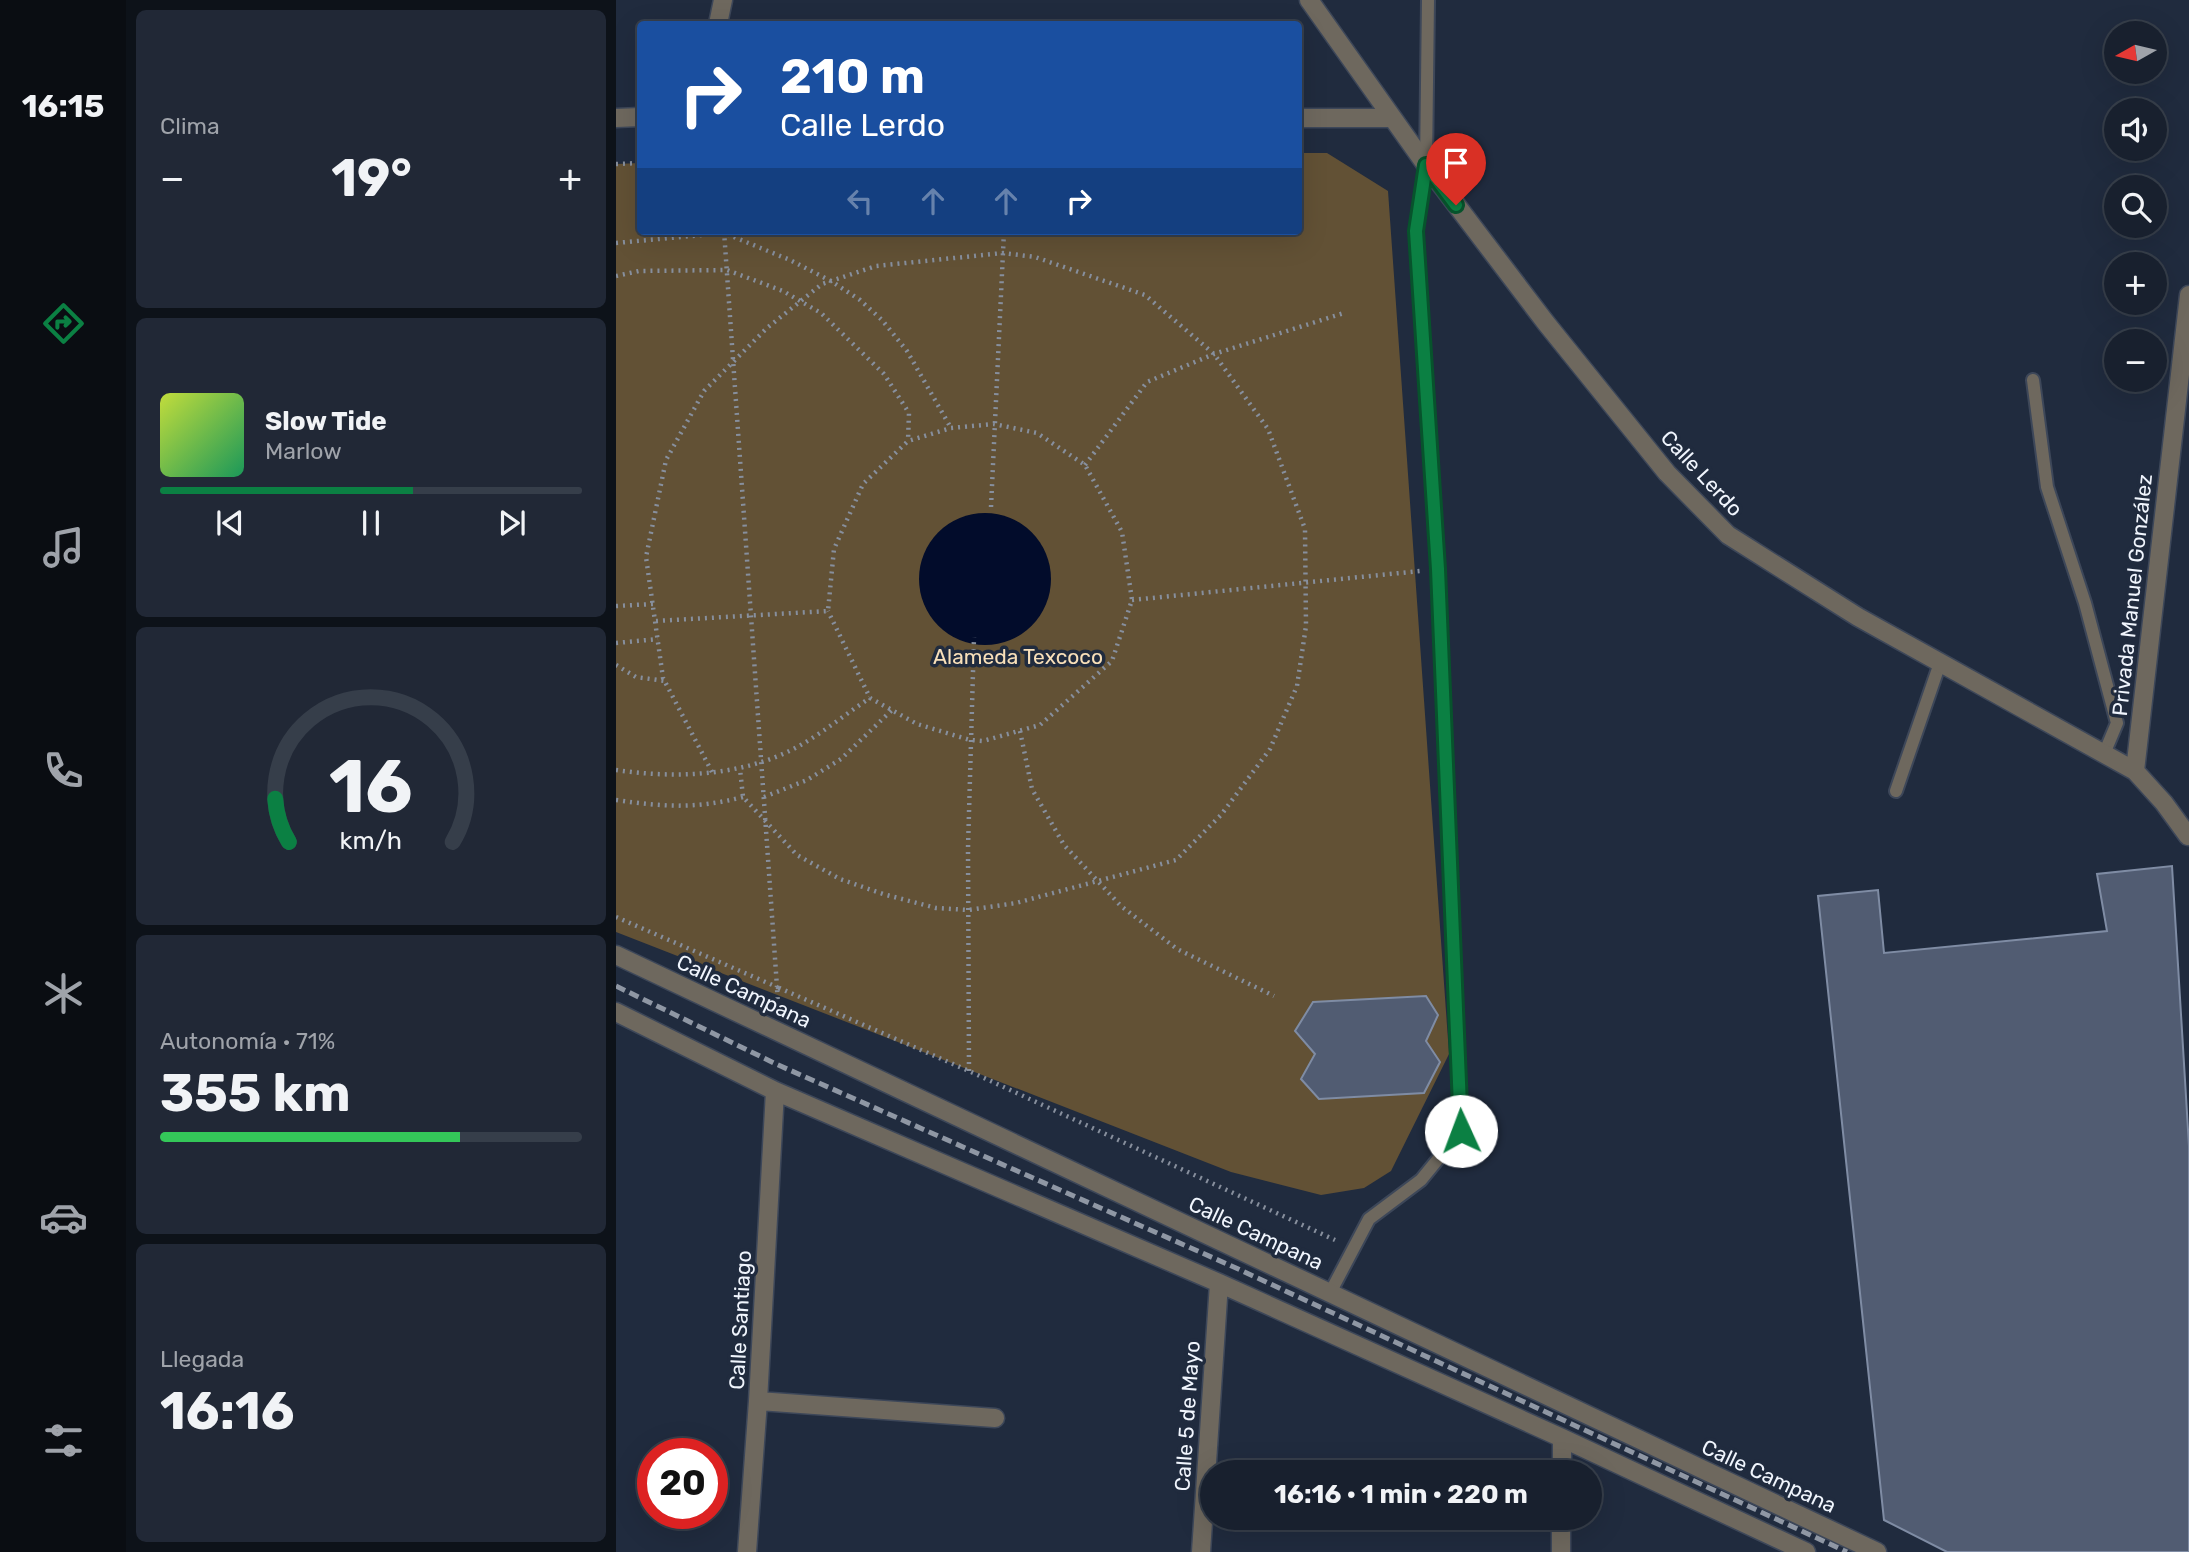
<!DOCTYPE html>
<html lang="es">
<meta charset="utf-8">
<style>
:root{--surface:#18202e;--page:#212836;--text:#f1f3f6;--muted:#9fa3aa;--line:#363e4a;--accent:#0b8043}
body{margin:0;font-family:Rubik,sans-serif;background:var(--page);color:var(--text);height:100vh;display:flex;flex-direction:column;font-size:26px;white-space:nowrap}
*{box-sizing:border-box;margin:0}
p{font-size:23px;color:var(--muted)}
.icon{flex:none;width:38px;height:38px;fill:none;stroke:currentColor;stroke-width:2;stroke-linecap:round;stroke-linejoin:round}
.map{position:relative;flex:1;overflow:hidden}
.side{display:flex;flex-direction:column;gap:10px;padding:10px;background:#0d1219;width:490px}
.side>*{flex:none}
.top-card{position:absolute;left:21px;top:21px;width:665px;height:214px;border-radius:7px;box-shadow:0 7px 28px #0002,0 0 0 2px var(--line);background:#1a4fa0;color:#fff;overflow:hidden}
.needle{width:46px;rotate:262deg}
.controls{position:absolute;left:1488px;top:21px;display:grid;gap:14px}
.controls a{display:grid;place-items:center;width:63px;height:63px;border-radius:50%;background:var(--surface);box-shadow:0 7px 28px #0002,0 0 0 2px var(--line);font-size:35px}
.speed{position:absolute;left:21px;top:1438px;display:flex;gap:14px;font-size:35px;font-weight:700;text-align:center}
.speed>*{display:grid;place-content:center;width:91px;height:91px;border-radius:50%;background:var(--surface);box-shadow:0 7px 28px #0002,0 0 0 2px var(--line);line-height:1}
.speed .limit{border:10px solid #d22;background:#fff;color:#111}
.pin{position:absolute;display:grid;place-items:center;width:60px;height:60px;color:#fff;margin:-72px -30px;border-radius:50% 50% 50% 0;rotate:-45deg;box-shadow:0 0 7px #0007}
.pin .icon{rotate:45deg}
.me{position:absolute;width:77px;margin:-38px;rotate:358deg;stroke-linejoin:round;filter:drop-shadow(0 0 5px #0008)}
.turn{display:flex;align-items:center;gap:24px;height:147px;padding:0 28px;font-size:32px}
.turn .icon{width:91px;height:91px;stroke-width:2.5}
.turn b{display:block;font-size:49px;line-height:60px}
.lanes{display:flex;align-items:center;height:66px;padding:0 28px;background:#0003;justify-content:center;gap:35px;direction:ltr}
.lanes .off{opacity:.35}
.big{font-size:52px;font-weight:700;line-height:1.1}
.side .card{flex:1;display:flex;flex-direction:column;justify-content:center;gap:10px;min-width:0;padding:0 24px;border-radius:10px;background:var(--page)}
.side .dial{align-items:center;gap:0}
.dial svg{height:182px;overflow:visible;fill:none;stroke:var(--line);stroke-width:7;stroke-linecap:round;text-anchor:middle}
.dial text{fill:var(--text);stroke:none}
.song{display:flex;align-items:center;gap:21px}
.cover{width:84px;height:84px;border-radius:10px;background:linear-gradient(135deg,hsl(70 70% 55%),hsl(150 70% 35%))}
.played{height:7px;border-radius:4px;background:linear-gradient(90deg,var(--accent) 60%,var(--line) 60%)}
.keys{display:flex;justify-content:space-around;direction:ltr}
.heat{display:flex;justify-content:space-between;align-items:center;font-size:38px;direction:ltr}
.charge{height:10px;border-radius:5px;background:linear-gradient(90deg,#34c759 71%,var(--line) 0)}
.trip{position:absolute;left:584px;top:1460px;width:402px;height:70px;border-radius:35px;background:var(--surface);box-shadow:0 7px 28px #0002,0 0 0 2px var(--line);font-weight:700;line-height:70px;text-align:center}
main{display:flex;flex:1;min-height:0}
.tabs{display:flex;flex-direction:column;width:126px;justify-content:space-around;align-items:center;background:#0a0d12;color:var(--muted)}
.tabs .icon{width:49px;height:49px}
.tabs .selected{color:var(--accent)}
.tabs b{font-size:32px;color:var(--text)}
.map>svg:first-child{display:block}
.green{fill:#625135}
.water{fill:#020c2b}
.building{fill:#515c72;stroke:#7f8ca4;stroke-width:2}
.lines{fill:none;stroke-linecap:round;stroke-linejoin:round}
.lane-casing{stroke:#3d4759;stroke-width:16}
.street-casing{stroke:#3d4759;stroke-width:21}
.path{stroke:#878f9d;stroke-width:4.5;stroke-dasharray:2 5;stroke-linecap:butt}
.lane{stroke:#6e685e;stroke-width:12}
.street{stroke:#6e685e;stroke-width:18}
.rail{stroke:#8f97a4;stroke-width:5;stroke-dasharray:10 5;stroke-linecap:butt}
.route-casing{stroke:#07532c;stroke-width:18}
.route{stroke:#0b8043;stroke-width:12}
.labels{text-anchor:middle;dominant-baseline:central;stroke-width:7;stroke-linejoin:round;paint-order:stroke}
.street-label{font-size:21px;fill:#f0f5fd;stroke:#202b3e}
.park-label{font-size:21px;fill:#f9e0b9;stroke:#202b3e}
</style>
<main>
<nav class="tabs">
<b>16:15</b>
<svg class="icon selected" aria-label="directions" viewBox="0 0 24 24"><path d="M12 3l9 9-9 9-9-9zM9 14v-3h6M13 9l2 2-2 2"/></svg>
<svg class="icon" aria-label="music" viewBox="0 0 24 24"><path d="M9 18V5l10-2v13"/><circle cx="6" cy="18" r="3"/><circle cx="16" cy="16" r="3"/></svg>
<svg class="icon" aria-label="phone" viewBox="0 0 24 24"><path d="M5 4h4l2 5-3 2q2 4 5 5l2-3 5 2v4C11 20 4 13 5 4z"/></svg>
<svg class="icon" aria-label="climate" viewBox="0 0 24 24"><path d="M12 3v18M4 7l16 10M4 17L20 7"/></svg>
<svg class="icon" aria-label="car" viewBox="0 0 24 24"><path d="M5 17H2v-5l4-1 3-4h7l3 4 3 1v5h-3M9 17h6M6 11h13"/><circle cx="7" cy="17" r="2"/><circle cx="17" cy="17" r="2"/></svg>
<svg class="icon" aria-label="filters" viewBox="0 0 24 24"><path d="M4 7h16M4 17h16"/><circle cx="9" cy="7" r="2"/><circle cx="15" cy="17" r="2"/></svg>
</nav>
<section class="side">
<div class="card"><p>Clima</p>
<div class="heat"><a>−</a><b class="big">19°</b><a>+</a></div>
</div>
<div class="card">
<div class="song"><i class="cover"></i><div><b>Slow Tide</b><p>Marlow</p></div></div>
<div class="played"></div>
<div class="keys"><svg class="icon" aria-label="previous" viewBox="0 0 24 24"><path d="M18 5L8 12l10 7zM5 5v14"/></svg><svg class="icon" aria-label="pause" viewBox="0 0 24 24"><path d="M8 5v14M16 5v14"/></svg><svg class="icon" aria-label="next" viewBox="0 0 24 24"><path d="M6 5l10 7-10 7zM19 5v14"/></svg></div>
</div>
<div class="card dial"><svg viewBox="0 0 100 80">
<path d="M14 69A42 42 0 1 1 86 69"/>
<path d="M14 69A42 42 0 0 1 8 50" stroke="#0b8043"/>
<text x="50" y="56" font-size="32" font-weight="700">16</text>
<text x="50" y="72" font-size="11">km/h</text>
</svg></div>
<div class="card"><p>Autonomía · 71%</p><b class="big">355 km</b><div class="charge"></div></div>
<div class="card"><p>Llegada</p><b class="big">16:16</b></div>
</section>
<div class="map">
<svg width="1573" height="1552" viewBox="0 0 1573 1552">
<rect width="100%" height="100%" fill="#202b3e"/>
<!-- green -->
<path class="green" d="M683,153H711L772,191L833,1054L775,1171L748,1188L705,1195L615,1172L0,932V164L24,163V231H682Z"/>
<!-- water -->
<path class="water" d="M303 579a66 66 0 1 1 132 0a66 66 0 1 1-132 0Z"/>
<!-- building -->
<path class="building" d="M1556,866L1573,1146V1552H1331L1268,1520L1202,896L1262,890L1268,953L1491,931L1481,874Z
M810,996L822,1015L810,1041L824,1062L808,1093L703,1099L685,1079L699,1054L679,1031L697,1002Z"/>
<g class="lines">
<!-- lane casing -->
<g class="lane-casing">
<path id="lane" d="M1417,380L1431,487L1469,603L1501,723L1488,754
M1280,791L1324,663
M714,1293L753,1219L805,1180L845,1131L822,569L800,231L810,165L812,0"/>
</g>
<!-- street casing -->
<g class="street-casing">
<path id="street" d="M693,0L810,165L930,323L1051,473L1112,535L1242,617L1519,771L1548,803L1572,836
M102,24L107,0
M0,118L24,117
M682,118H776
M1519,771L1573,295
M0,955L1261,1552
M0,1012L159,1091L603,1283L946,1438L1190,1552
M142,1401L379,1418
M946,1472V1438
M131,1552L142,1401L159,1091
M585,1552L603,1283
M945,1552V1517"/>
</g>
<!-- path -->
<path class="path" d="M0,164L24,163
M0,243L108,233L174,260L215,281L244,300L266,320L291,351L335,428
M0,276L23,271L111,270L167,291L205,313L268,374L293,413L292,441
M469,465L531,382L598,354L728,313
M375,507L388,231
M516,600L804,571
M0,606L37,604
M40,621L212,611L218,549L247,484L292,441L335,428L378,424L421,433L469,465L506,532L516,600L496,661L424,725L367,741L354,740L301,724L254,698L212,611
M0,643L42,639
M0,665L20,677L49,681
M404,731L416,789L448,845L505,906L561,949L658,996
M0,770C60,779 129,776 183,746C208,732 231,713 254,698
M96,772L47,678L30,557L50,460L88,391L151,328L206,284L260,266L387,253L419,257L529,295L598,354L652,429L689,529L690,626L681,686L654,749L605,815L560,860L400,903L352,910L320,908L267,894L224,879L181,855L127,797L124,769
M148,797L191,780L225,759L276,710
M0,800C48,807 80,809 127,797
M0,917L161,987L108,231
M162,1006L161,987L353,1071L719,1240
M353,1071L352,848L358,637"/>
<!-- lane -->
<use href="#lane" class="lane"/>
<!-- street -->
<use href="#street" class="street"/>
<!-- rail -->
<path class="rail" d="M0,986L160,1064L620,1268L1231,1552"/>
</g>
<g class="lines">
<!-- route casing -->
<g class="route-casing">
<path id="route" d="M840,205L810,165L800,231L822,569L845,1131"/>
</g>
<!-- route -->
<use href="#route" class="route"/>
</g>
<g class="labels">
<!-- street labels -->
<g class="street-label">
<text transform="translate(1086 473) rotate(47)">Calle Lerdo</text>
<text transform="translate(1516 595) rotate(-84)">Privada Manuel González</text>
<text transform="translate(128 991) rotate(25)">Calle Campana</text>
<text transform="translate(640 1233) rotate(25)">Calle Campana</text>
<text transform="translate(124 1320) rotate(-87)">Calle Santiago</text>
<text transform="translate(571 1416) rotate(-86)">Calle 5 de Mayo</text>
<text transform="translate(1153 1476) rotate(25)">Calle Campana</text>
</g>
<!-- park labels -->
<g class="park-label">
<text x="402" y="656">Alameda Texcoco</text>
</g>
</g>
</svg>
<div class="controls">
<a><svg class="needle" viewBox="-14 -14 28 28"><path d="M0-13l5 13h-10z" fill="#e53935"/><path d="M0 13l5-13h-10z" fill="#9fa3aa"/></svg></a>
<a><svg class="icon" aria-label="sound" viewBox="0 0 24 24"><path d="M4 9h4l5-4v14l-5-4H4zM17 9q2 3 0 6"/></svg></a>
<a><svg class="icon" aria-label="search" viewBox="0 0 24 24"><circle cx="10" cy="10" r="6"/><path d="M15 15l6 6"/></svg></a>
<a>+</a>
<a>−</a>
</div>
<div class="speed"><div class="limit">20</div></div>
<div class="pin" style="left:840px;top:205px;background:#d93025"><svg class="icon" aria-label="arrive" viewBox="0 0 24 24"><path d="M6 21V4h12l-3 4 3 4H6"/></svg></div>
<svg class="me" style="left:845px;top:1131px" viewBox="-20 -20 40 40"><circle r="19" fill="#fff"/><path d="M0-13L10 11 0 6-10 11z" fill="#0b8043"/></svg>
<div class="trip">16:16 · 1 min · 220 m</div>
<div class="top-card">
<div class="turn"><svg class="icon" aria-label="right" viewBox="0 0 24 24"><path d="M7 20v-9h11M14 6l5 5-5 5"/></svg><div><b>210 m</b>Calle Lerdo</div></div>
<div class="lanes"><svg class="icon off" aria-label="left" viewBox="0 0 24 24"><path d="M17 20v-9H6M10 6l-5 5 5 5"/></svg><svg class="icon off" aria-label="ahead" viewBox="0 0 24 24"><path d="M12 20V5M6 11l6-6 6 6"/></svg><svg class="icon off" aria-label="ahead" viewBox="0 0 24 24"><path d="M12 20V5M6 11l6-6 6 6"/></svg><svg class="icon" aria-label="right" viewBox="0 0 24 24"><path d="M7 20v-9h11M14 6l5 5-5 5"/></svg></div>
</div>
</div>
</main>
